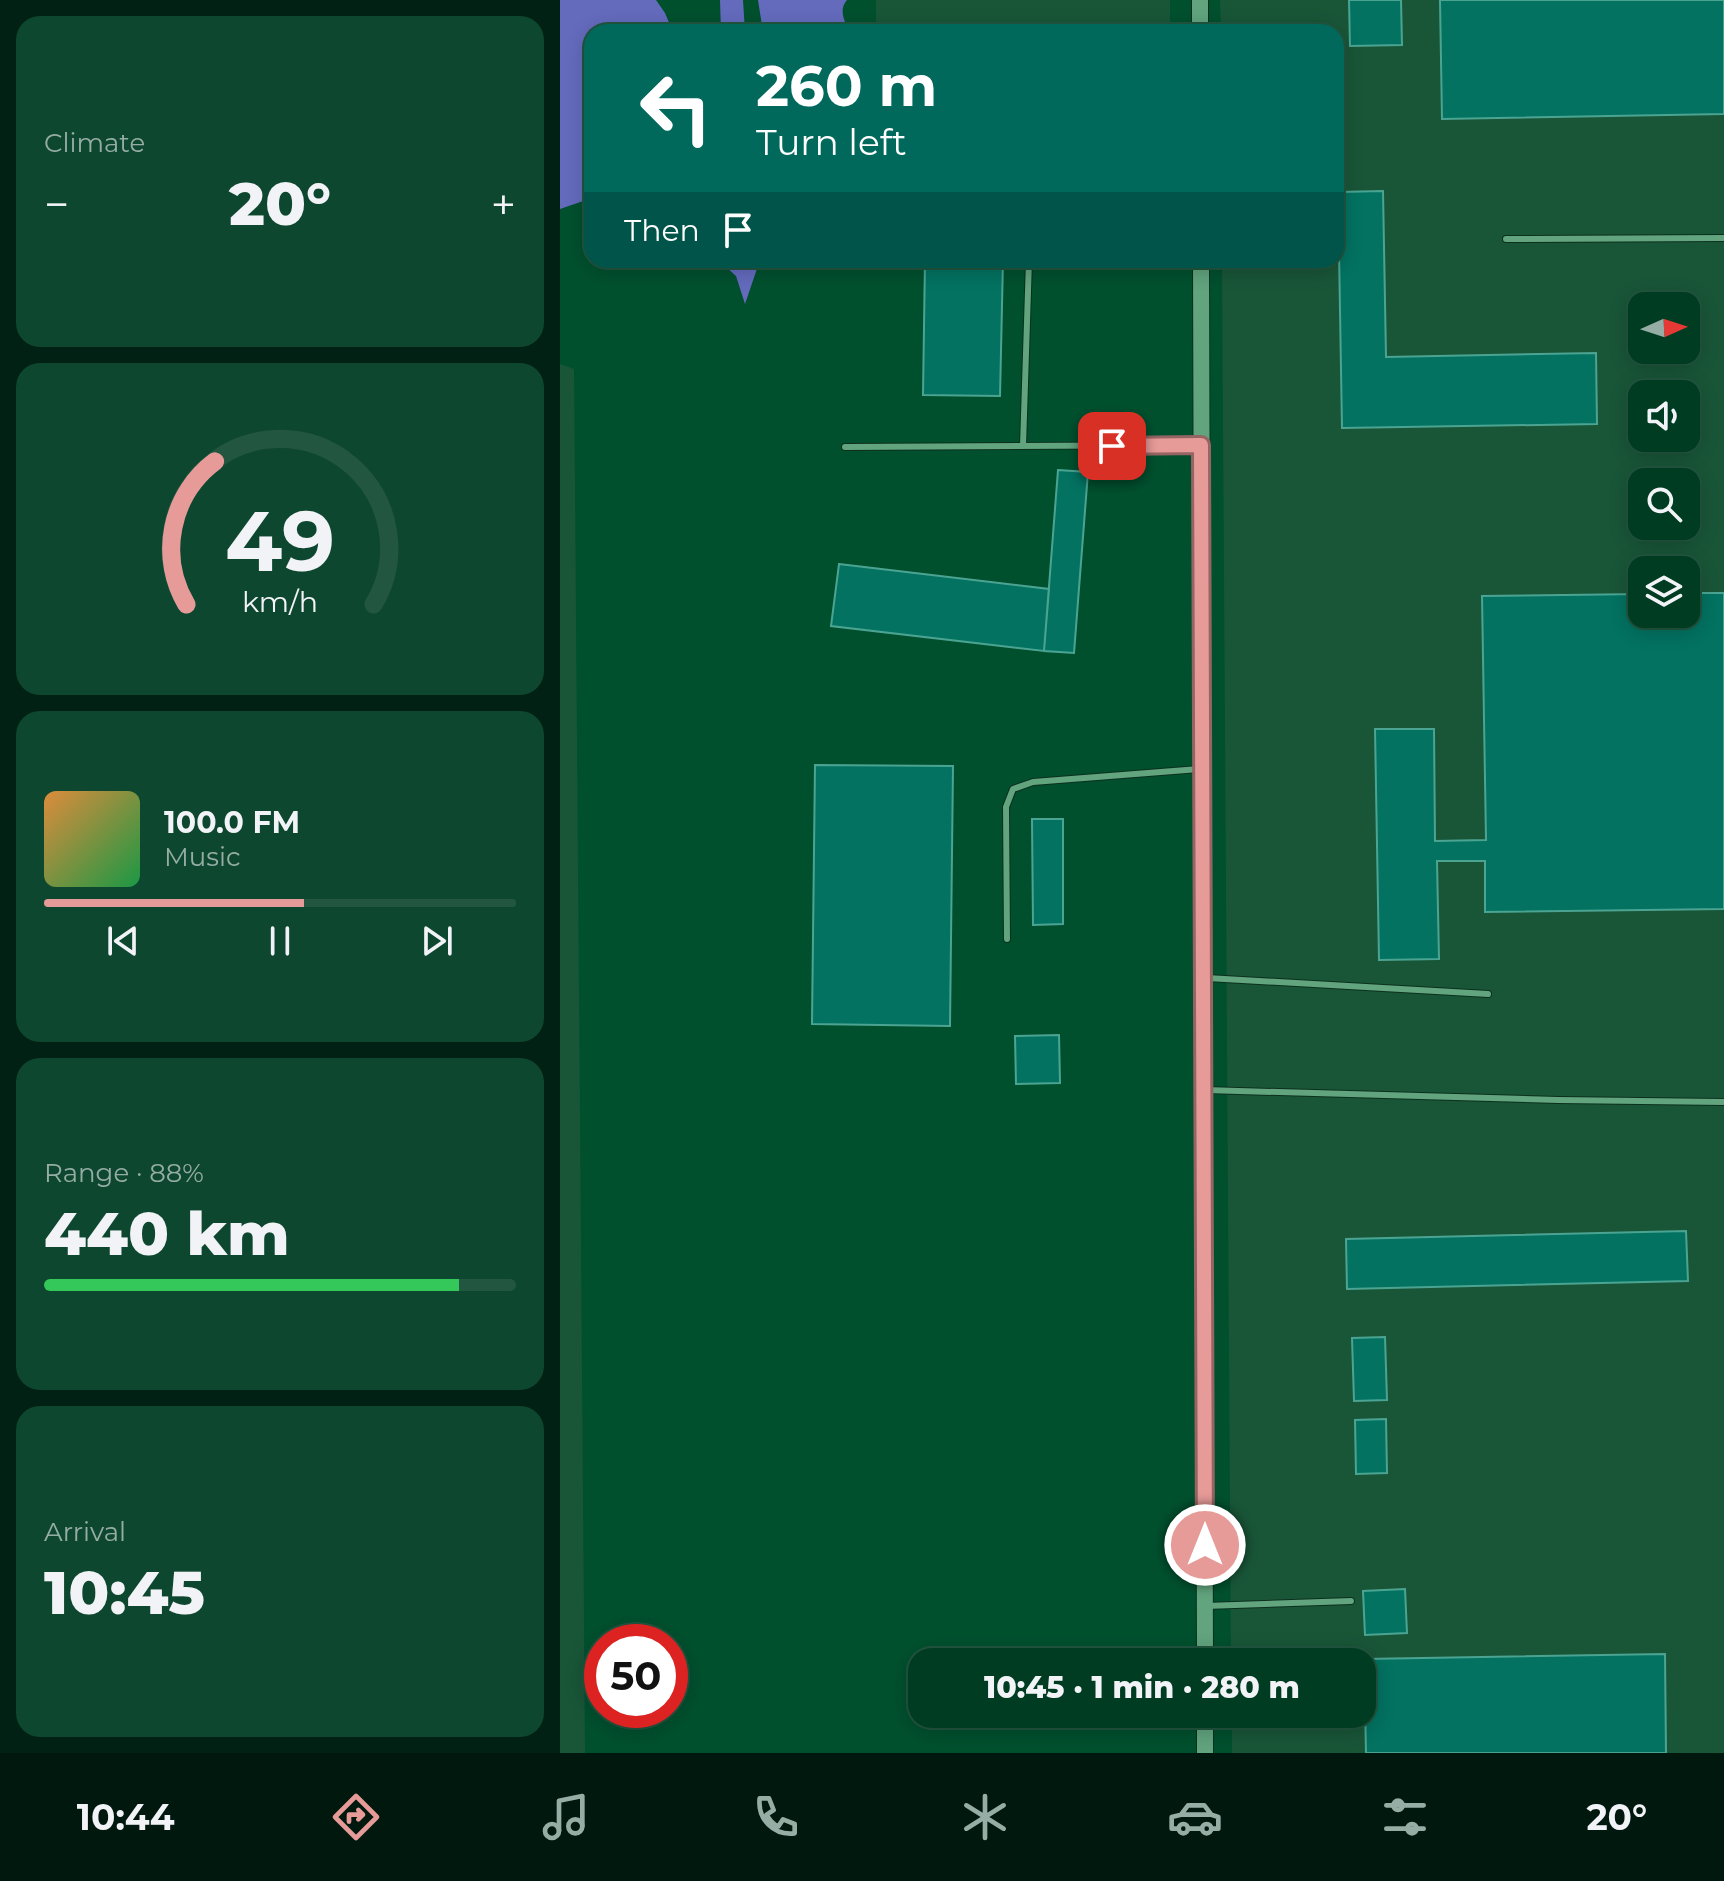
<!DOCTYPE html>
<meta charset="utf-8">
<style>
:root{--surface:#003c22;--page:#0e472f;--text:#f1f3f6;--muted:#95ada5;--line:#225640;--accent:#e69b98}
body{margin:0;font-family:Montserrat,sans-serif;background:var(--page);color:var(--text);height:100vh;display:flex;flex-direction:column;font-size:30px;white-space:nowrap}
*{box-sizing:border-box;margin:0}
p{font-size:26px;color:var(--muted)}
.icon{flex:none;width:44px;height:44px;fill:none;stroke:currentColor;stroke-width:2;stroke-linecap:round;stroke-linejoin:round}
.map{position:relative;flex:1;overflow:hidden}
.details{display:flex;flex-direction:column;gap:16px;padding:16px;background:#002113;width:560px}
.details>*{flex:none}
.top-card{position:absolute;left:24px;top:24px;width:760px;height:244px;border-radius:24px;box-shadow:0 4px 20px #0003,0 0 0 2px var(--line);background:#00695c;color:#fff;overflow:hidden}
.needle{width:52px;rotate:87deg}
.buttons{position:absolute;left:1068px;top:292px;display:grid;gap:16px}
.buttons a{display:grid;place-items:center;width:72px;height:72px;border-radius:16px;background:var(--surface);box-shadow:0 4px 20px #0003,0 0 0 2px var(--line);font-size:40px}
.speed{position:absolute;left:24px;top:1624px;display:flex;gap:16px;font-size:40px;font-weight:700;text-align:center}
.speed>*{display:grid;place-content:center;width:104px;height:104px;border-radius:50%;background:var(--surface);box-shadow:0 4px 20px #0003,0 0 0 2px var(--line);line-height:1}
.speed .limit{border:12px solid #d22;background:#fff;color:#111}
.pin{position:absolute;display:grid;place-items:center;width:68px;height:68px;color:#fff;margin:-34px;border-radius:16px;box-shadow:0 4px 12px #0006}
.me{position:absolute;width:88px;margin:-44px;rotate:0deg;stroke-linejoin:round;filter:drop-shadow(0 0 6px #0008)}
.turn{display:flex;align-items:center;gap:28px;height:168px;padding:0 40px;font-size:36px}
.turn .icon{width:104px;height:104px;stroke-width:2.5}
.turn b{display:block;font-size:56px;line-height:68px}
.then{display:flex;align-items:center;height:76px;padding:0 40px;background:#0003;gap:16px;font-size:30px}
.big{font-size:60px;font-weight:800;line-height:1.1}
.details .tile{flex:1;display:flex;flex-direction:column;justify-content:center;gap:12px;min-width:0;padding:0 28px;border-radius:24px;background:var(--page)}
.details .dial{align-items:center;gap:0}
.dial svg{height:208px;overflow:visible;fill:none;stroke:var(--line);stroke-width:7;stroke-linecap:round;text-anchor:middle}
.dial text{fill:var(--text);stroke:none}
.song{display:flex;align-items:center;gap:24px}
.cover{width:96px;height:96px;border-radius:12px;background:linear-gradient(135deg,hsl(30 70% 55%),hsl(140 70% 35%))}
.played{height:8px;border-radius:4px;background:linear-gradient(90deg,var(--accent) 55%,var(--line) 55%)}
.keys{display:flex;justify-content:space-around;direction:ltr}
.heat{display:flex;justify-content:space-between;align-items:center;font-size:44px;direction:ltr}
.charge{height:12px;border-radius:6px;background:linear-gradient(90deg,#34c759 88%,var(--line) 0)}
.trip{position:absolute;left:348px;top:1648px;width:468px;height:80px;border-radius:24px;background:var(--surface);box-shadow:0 4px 20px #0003,0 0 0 2px var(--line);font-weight:800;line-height:80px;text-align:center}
.dock{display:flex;height:128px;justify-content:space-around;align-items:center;background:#00180e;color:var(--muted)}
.dock .icon{width:56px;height:56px}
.dock .on{color:var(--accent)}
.dock b{font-size:36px;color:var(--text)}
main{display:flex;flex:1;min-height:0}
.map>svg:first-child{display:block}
.built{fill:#195638;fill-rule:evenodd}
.water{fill:#646bbd}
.building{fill:#037261;stroke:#4ba492;stroke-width:2}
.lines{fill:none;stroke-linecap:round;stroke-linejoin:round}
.service-casing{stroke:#0c301e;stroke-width:8}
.secondary-casing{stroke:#0c301e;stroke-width:18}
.service{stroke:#61a47e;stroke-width:6}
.secondary{stroke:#61a47e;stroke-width:16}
.route-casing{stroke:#966563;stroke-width:20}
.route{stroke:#e69b98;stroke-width:14}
</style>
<main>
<section class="details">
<div class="tile"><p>Climate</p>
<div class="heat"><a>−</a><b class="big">20°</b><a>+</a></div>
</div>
<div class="tile dial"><svg viewBox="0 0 100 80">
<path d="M14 69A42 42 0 1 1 86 69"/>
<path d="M14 69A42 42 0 0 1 25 14" stroke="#e69b98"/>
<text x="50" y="56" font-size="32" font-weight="700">49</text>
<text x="50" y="72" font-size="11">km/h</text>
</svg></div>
<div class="tile">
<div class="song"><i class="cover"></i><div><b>100.0 FM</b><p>Music</p></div></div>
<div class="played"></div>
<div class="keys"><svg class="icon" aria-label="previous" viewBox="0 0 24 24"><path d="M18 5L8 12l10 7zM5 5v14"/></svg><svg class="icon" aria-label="pause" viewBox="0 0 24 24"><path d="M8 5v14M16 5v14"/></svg><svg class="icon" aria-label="next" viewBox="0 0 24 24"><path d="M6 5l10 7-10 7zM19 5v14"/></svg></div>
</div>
<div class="tile"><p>Range · 88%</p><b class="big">440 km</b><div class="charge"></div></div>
<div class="tile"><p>Arrival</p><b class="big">10:45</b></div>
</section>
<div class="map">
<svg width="1164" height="1753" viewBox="0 0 1164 1753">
<rect width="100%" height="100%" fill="#00502e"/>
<!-- built -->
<path class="built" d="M316,0H610V32H316Z
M660,0H1164V1753H672V1714H802V1662H671L662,260H776V32H661ZM1082,306H1126V350H1082ZM1082,394H1126V438H1082ZM1082,482H1126V526H1082ZM1082,570H1126V614H1082Z
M0,364L14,369L25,1753H0Z"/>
<!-- water -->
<path class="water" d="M0,0H96L105,13L113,32H32V198L0,209Z
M160,0H183L185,32H161Z
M198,0H287C278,10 285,21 289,32H203Z
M166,260H200L185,304L176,276L166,267Z"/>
<!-- building -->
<path class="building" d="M789,0H841L842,45L790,46Z
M880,0H1164V114L882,119Z
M823,191L826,357L1036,353L1037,424L782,428L778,192Z
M365,260H443L440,396L363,395Z
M498,470L528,472L514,653L484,651Z
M279,564L489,589L484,651L271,626Z
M1126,593H1164V909L925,912V861H877L879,959L819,960L815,729H874L875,841L926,840L922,596L1082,594V614H1126Z
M255,765L393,766L390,1026L252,1024Z
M472,819H503V924L473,925Z
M499,1035L500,1083L456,1084L455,1036Z
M1126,1231L1128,1281L787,1289L786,1239Z
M825,1337L827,1400L794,1401L792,1338Z
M826,1419L827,1473L796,1474L795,1420Z
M845,1589L847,1633L805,1635L803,1591Z
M1105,1654L1106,1753H806L804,1659Z"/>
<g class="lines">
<!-- service casing -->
<g class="service-casing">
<path id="service" d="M946,239L1164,238
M463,446L469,260
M285,447L641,445
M447,939L446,807L453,789L473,782L639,769
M647,978L928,994
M645,1090L998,1100L1164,1102
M645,1606L791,1601"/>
</g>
<!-- secondary casing -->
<g class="secondary-casing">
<path id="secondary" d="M640,0V32
M641,260L645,1662
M645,1714V1753"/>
</g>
<!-- service -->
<use href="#service" class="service"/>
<!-- secondary -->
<use href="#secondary" class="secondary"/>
</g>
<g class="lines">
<!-- route casing -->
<g class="route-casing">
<path id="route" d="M552,446L641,445L645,1545"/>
</g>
<!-- route -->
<use href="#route" class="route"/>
</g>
</svg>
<div class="buttons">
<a><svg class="needle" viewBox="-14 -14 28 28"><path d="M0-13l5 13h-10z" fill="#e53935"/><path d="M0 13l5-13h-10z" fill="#95ada5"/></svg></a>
<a><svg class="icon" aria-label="sound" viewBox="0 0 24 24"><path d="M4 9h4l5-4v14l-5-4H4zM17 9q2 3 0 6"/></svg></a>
<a><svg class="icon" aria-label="search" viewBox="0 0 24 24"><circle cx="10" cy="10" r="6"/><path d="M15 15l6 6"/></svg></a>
<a><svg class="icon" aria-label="layers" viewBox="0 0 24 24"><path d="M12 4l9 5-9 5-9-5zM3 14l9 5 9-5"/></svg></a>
</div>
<div class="speed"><div class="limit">50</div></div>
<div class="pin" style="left:552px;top:446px;background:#d93025"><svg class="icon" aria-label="arrive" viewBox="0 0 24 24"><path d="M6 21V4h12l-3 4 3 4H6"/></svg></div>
<svg class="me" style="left:645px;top:1545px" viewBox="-20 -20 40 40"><circle r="17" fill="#e69b98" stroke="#fff" stroke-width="3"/><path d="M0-11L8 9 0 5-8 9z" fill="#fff"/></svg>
<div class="trip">10:45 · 1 min · 280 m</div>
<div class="top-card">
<div class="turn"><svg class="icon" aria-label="left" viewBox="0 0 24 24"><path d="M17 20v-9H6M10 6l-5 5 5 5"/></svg><div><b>260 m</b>Turn left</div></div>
<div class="then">Then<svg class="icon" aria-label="arrive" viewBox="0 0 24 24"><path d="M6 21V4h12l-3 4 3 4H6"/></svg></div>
</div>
</div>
</main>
<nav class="dock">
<b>10:44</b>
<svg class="icon on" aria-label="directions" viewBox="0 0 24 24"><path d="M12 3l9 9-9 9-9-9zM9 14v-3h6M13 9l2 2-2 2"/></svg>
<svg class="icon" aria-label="music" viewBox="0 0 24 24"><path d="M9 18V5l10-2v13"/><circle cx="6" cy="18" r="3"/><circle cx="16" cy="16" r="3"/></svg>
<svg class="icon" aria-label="phone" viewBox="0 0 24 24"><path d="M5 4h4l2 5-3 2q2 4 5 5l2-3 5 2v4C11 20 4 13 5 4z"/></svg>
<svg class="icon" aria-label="climate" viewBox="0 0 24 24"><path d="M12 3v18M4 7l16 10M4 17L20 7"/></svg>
<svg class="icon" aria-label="car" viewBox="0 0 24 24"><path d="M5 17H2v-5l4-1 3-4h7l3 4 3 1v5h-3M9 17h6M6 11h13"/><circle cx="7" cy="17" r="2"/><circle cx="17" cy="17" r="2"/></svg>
<svg class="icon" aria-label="filters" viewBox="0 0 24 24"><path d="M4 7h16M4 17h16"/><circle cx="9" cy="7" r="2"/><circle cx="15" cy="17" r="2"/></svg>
<b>20°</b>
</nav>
